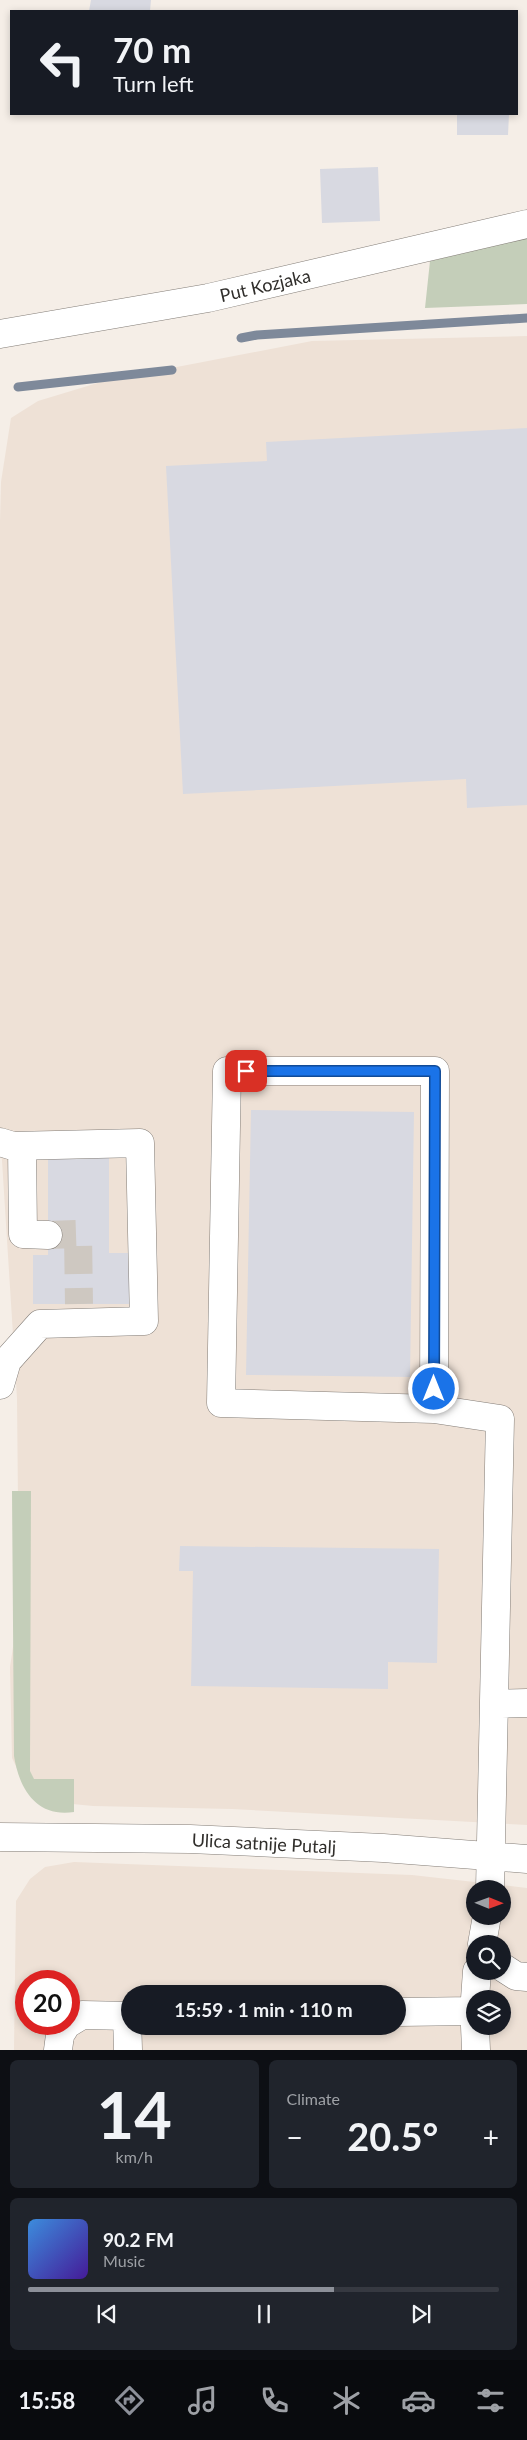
<!DOCTYPE html>
<meta charset="utf-8">
<style>
:root{--surface:#171b24;--page:#20242c;--text:#f1f3f6;--muted:#9ea1a6;--line:#363941;--accent:#8c9099}
body{margin:0;font-family:Lato,sans-serif;background:var(--page);color:var(--text);height:100vh;display:flex;flex-direction:column;font-size:19px;white-space:nowrap}
*{box-sizing:border-box;margin:0}
p{font-size:16px;color:var(--muted)}
.icon{flex:none;width:28px;height:28px;fill:none;stroke:currentColor;stroke-width:2;stroke-linecap:round;stroke-linejoin:round}
.map{position:relative;height:2050px;overflow:hidden}
.drawer{display:flex;flex-direction:column;gap:10px;padding:10px;background:#0d0f14;flex:1}
.drawer>*{flex:none}
.hud{position:absolute;left:10px;top:10px;width:508px;height:105px;border-radius:0px;box-shadow:0 2px 8px #0003;background:#171b24;color:var(--text);overflow:hidden}
.needle{width:32px;rotate:91deg}
.tools{position:absolute;left:466px;top:1880px;display:grid;gap:10px}
.tools a{display:grid;place-items:center;width:45px;height:45px;border-radius:50%;background:var(--surface);box-shadow:0 2px 8px #0003;font-size:25px}
.speed{position:absolute;left:15px;top:1970px;display:flex;gap:10px;font-size:25px;font-weight:700;text-align:center}
.speed>*{display:grid;place-content:center;width:65px;height:65px;border-radius:50%;background:var(--surface);box-shadow:0 2px 8px #0003;line-height:1}
.speed .limit{border:8px solid #d22;background:#fff;color:#111}
.pin{position:absolute;display:grid;place-items:center;width:42px;height:42px;color:#fff;margin:-21px;border-radius:10px;box-shadow:0 2px 8px #0006}
.me{position:absolute;width:55px;margin:-28px;rotate:0deg;stroke-linejoin:round;filter:drop-shadow(0 0 4px #0008)}
.turn{display:flex;align-items:center;gap:18px;height:105px;padding:0 20px;font-size:22px}
.turn .icon{width:65px;height:65px;stroke-width:2.5}
.turn b{display:block;font-size:35px;line-height:42px}
.big{font-size:38px;font-weight:700;line-height:1.1}
.drawer .widget{flex:1;display:flex;flex-direction:column;justify-content:center;gap:8px;min-width:0;padding:0 18px;border-radius:8px;background:var(--page)}
.drawer .dial{align-items:center;gap:0}
.dial b{font-size:65px;line-height:1}
.song{display:flex;align-items:center;gap:15px}
.cover{width:60px;height:60px;border-radius:8px;background:linear-gradient(135deg,hsl(210 70% 55%),hsl(260 70% 35%))}
.played{height:5px;border-radius:2px;background:linear-gradient(90deg,var(--accent) 65%,var(--line) 65%)}
.keys{display:flex;justify-content:space-around;direction:ltr}
.heat{display:flex;justify-content:space-between;align-items:center;font-size:28px;direction:ltr}
.drawer .tiles{flex:1;display:grid;gap:10px;grid-template-columns:1fr 1fr}
.widget:last-child{grid-column:span 2}
.trip{position:absolute;left:121px;top:1985px;width:285px;height:50px;border-radius:25px;background:var(--surface);box-shadow:0 2px 8px #0003;font-weight:700;line-height:50px;text-align:center}
.menu{display:flex;height:80px;justify-content:space-around;align-items:center;background:#090b0e;color:var(--muted)}
.menu .icon{width:35px;height:35px}
.menu .selected{color:var(--accent)}
.menu b{font-size:22px;color:var(--text)}
.map>svg:first-child{display:block}
.built{fill:#eee1d6;fill-rule:evenodd}
.green{fill:#c4ceb9}
.lines{fill:none;stroke-linecap:round;stroke-linejoin:round}
.stream{stroke:#7e899a;stroke-width:9}
.building{fill:#d8d9e1}
.minor-tunnel{stroke:#cec8c1;stroke-width:28;stroke-dasharray:28 14;stroke-linecap:butt}
.minor-casing{stroke:#837d77;stroke-width:29}
.minor{stroke:#fff;stroke-width:28}
.route-casing{stroke:#114b97;stroke-width:12}
.route{stroke:#1a73e8;stroke-width:9}
.labels{text-anchor:middle;dominant-baseline:central;stroke-width:4;stroke-linejoin:round;paint-order:stroke}
.street-label{font-size:18px;fill:#302e2b;stroke:#fff}
</style>
<div class="map">
<svg width="527" height="2050" viewBox="0 0 527 2050">
<rect width="100%" height="100%" fill="#f5eee7"/>
<!-- built -->
<path class="built" d="M527,336V1825L232,1809L93,1806L52,1802L26,1787L12,1758L10,1667L19,1607L17,1398L0,1129V522L1,482L11,418L38,401L104,381L312,341Z
M74,1862L412,1875L527,1888V2050H14L16,1901L30,1879L45,1867ZM475,1889H502V1916H475ZM475,1944H502V1971H475ZM26,1981H69V2024H26ZM130,1994H398V2026H130ZM475,1999H502V2026H475Z"/>
<!-- green -->
<path class="green" d="M527,238V304L425,308L430,261Z
M12,1491H31L30,1771L34,1779H74V1812C36,1818 19,1788 14,1756Z"/>
<g class="lines">
<!-- stream -->
<path class="stream" d="M241,338L257,335L527,318
M18,387L172,370"/>
</g>
<!-- building -->
<path class="building" d="M91,0H151L150,11H89Z
M457,114H509L508,135H457Z
M378,167L380,221L322,223L320,169Z
M527,428V805L467,808L466,779L183,794L166,466L267,461L266,442Z
M251,1110L414,1112L410,1377L246,1375Z
M48,1158H109V1253H130V1304H33V1255H48Z
M180,1546L439,1549L437,1663L388,1662V1689L191,1686L193,1571H179Z"/>
<g class="lines">
<!-- minor-tunnel -->
<path class="minor-tunnel" d="M48,1235L78,1234L79,1304"/>
<!-- minor casing -->
<g class="minor-casing">
<path id="minor" d="M0,334L208,298L527,224
M0,1142L13,1146L140,1143L144,1321L40,1324L7,1361L0,1385
M22,1146L23,1234L48,1235
M434,1409L221,1403L227,1071H435L434,1409L500,1419L490,1889
M494,1704L527,1703
M0,1837L190,1839L383,1848L527,1859
M482,1944L487,1916
M502,1967L516,1976L527,1977
M475,1999L477,1971
M398,2012L475,2011
M127,2016L128,2050
M69,2023L82,2015L130,2016
M475,2026L476,2050
M58,2050L60,2035L67,2024"/>
</g>
<!-- minor -->
<use href="#minor" class="minor"/>
</g>
<g class="lines">
<!-- route casing -->
<g class="route-casing">
<path id="route" d="M246,1071H435L434,1389"/>
</g>
<!-- route -->
<use href="#route" class="route"/>
</g>
<g class="labels">
<!-- street labels -->
<g class="street-label">
<text transform="translate(265 285) rotate(-13)">Put Kozjaka</text>
<text transform="translate(264 1843) rotate(3)">Ulica satnije Putalj</text>
</g>
</g>
</svg>
<div class="tools">
<a><svg class="needle" viewBox="-14 -14 28 28"><path d="M0-13l5 13h-10z" fill="#e53935"/><path d="M0 13l5-13h-10z" fill="#9ea1a6"/></svg></a>
<a><svg class="icon" aria-label="search" viewBox="0 0 24 24"><circle cx="10" cy="10" r="6"/><path d="M15 15l6 6"/></svg></a>
<a><svg class="icon" aria-label="layers" viewBox="0 0 24 24"><path d="M12 4l9 5-9 5-9-5zM3 14l9 5 9-5"/></svg></a>
</div>
<div class="speed"><div class="limit">20</div></div>
<div class="pin" style="left:246px;top:1071px;background:#d93025"><svg class="icon" aria-label="arrive" viewBox="0 0 24 24"><path d="M6 21V4h12l-3 4 3 4H6"/></svg></div>
<svg class="me" style="left:434px;top:1389px" viewBox="-20 -20 40 40"><circle r="17" fill="#1a73e8" stroke="#fff" stroke-width="3"/><path d="M0-11L8 9 0 5-8 9z" fill="#fff"/></svg>
<div class="trip">15:59 · 1 min · 110 m</div>
<div class="hud">
<div class="turn"><svg class="icon" aria-label="left" viewBox="0 0 24 24"><path d="M17 20v-9H6M10 6l-5 5 5 5"/></svg><div><b>70 m</b>Turn left</div></div>
</div>
</div>
<section class="drawer">
<div class="tiles">
<div class="widget dial"><b>14</b><p>km/h</p></div>
<div class="widget"><p>Climate</p>
<div class="heat"><a>−</a><b class="big">20.5°</b><a>+</a></div>
</div>
<div class="widget">
<div class="song"><i class="cover"></i><div><b>90.2 FM</b><p>Music</p></div></div>
<div class="played"></div>
<div class="keys"><svg class="icon" aria-label="previous" viewBox="0 0 24 24"><path d="M18 5L8 12l10 7zM5 5v14"/></svg><svg class="icon" aria-label="pause" viewBox="0 0 24 24"><path d="M8 5v14M16 5v14"/></svg><svg class="icon" aria-label="next" viewBox="0 0 24 24"><path d="M6 5l10 7-10 7zM19 5v14"/></svg></div>
</div>
</div>
</section>
<nav class="menu">
<b>15:58</b>
<svg class="icon selected" aria-label="directions" viewBox="0 0 24 24"><path d="M12 3l9 9-9 9-9-9zM9 14v-3h6M13 9l2 2-2 2"/></svg>
<svg class="icon" aria-label="music" viewBox="0 0 24 24"><path d="M9 18V5l10-2v13"/><circle cx="6" cy="18" r="3"/><circle cx="16" cy="16" r="3"/></svg>
<svg class="icon" aria-label="phone" viewBox="0 0 24 24"><path d="M5 4h4l2 5-3 2q2 4 5 5l2-3 5 2v4C11 20 4 13 5 4z"/></svg>
<svg class="icon" aria-label="climate" viewBox="0 0 24 24"><path d="M12 3v18M4 7l16 10M4 17L20 7"/></svg>
<svg class="icon" aria-label="car" viewBox="0 0 24 24"><path d="M5 17H2v-5l4-1 3-4h7l3 4 3 1v5h-3M9 17h6M6 11h13"/><circle cx="7" cy="17" r="2"/><circle cx="17" cy="17" r="2"/></svg>
<svg class="icon" aria-label="filters" viewBox="0 0 24 24"><path d="M4 7h16M4 17h16"/><circle cx="9" cy="7" r="2"/><circle cx="15" cy="17" r="2"/></svg>
</nav>
